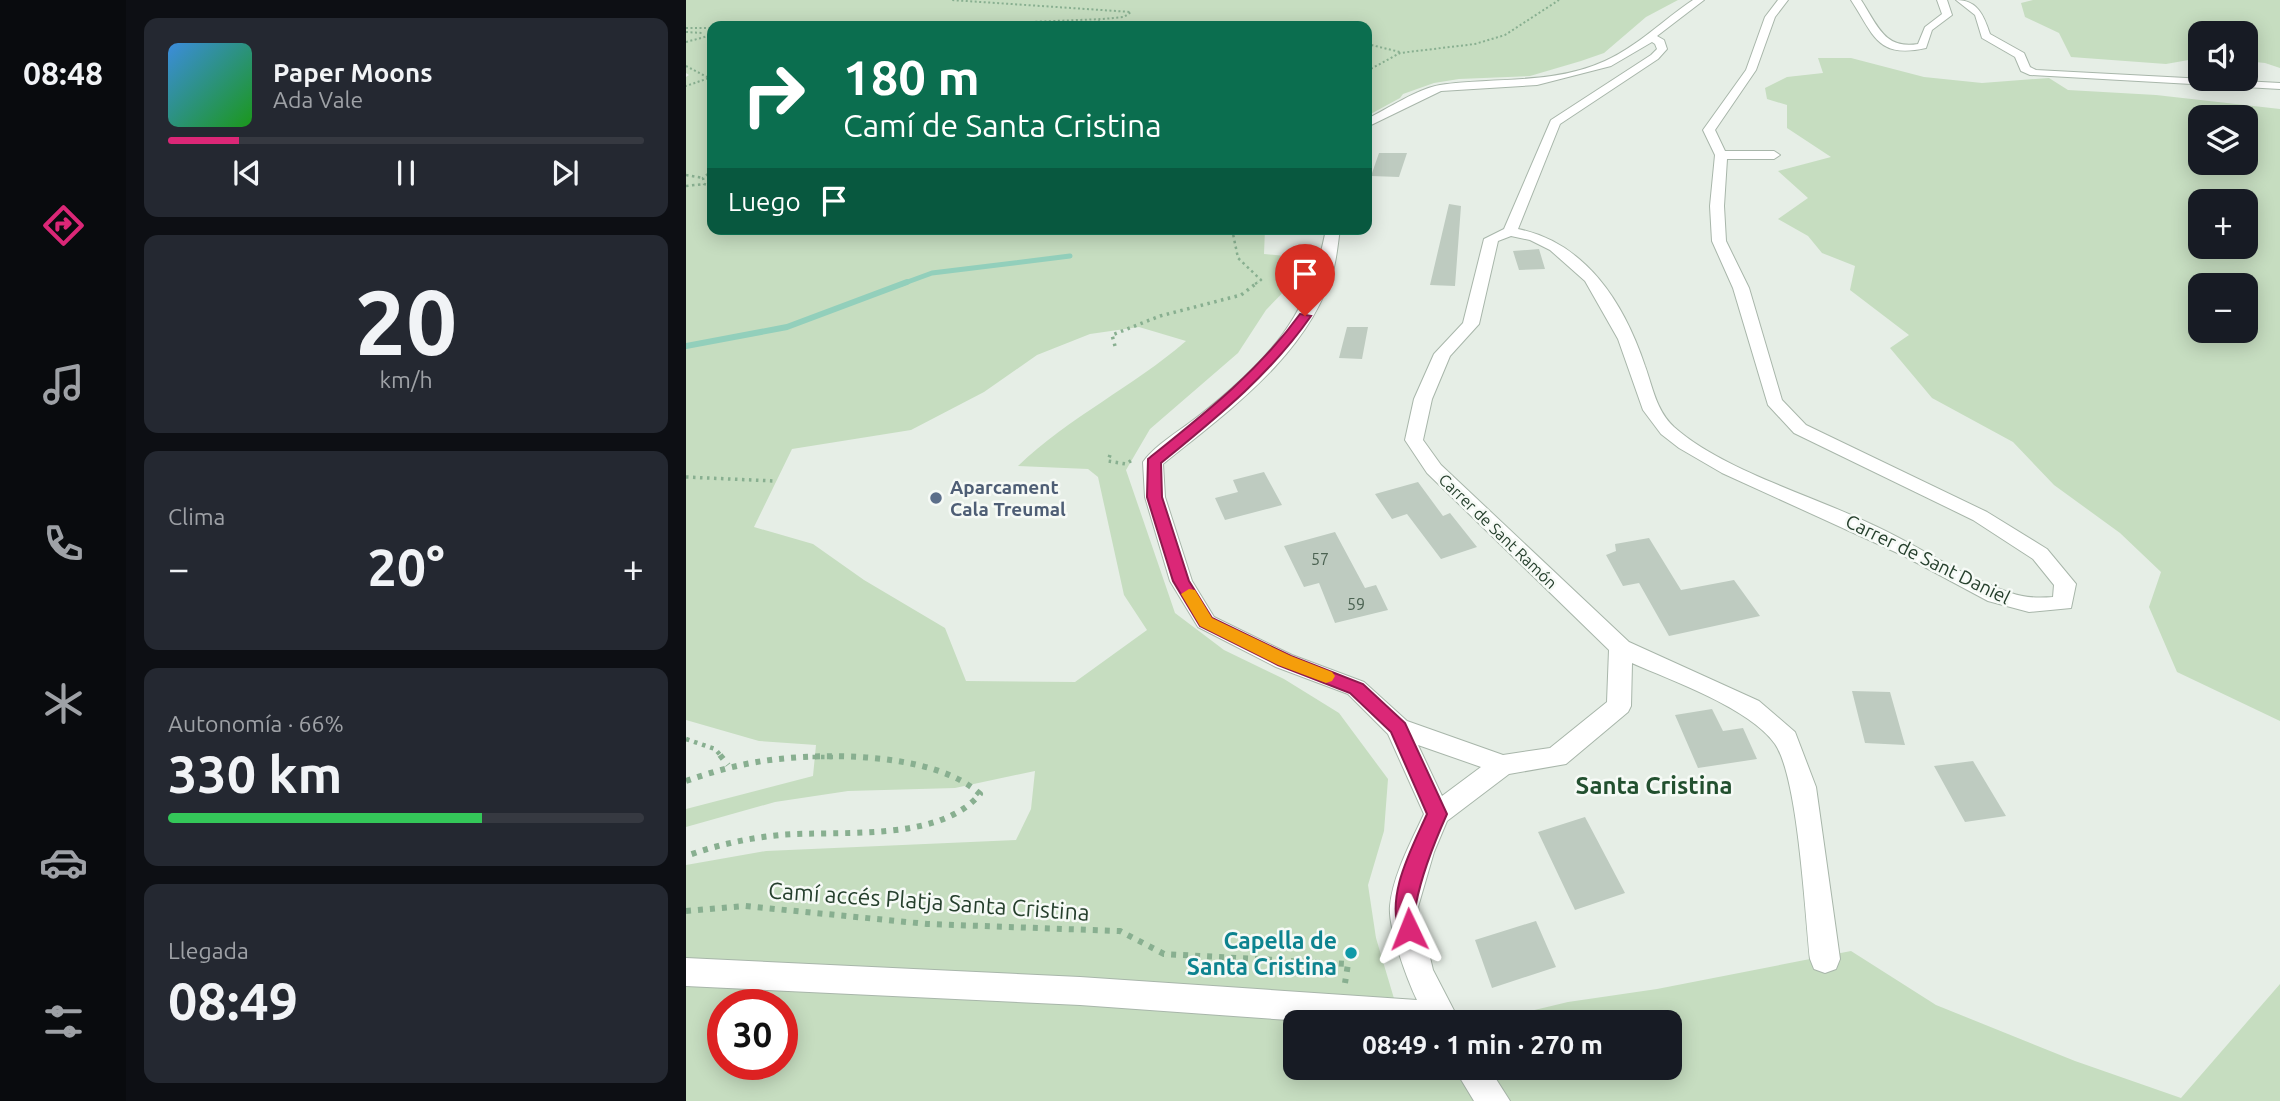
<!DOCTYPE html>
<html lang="es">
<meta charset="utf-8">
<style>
:root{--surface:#171b24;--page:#242831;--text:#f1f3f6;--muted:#9ea1a6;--line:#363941;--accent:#db2777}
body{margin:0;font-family:Ubuntu,sans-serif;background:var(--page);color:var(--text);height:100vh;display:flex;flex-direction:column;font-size:26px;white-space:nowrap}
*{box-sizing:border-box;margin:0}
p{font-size:23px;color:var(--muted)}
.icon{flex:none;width:38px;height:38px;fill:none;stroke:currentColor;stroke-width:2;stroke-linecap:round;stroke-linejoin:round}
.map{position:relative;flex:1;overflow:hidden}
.panel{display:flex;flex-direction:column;gap:18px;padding:18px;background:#0d0f14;width:560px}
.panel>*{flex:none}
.hud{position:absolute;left:21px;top:21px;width:665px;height:214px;border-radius:14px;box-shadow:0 4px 18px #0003;background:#0b6e4f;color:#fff;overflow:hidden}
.controls{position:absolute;left:1502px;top:21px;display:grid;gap:14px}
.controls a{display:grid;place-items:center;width:70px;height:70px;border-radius:14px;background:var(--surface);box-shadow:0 4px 18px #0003;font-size:35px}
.speed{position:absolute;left:21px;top:989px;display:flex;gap:14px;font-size:35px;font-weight:700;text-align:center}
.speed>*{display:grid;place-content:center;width:91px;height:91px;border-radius:50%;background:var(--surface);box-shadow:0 4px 18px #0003;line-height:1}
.speed .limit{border:10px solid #d22;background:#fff;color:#111}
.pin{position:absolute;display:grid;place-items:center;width:60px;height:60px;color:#fff;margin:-72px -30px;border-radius:50% 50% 50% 0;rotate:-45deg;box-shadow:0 0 7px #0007}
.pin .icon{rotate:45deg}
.me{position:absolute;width:77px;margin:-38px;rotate:358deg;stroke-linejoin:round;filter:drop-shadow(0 0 5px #0008)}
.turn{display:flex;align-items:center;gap:24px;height:147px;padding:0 21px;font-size:32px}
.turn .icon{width:91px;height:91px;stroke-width:2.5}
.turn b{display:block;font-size:49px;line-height:60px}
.then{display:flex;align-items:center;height:66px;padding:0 21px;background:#0003;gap:14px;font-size:26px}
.big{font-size:52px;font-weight:700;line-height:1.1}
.panel .tile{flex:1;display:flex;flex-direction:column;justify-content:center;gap:10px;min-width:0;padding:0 24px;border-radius:14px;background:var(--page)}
.panel .dial{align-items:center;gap:0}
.dial b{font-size:91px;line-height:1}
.song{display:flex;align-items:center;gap:21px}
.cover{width:84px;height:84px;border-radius:10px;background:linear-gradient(135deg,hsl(210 70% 55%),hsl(120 70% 35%))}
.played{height:7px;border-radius:4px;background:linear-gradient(90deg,var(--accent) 15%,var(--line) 15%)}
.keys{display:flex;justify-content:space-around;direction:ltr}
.heat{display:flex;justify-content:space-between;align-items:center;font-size:38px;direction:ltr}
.charge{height:10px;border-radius:5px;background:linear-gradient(90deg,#34c759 66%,var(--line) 0)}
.trip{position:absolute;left:597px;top:1010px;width:399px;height:70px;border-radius:14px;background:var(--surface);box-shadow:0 4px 18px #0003;font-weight:700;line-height:70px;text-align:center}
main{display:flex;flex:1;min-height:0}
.menu{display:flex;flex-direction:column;width:126px;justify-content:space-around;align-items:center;background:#090b0e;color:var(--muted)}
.menu .icon{width:49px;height:49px}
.menu .current{color:var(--accent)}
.menu b{font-size:32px;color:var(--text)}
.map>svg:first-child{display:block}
.green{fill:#c6ddc0;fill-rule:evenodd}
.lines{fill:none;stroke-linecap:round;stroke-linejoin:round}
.stream-far1{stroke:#92cfbb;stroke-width:5}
.stream{stroke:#92cfbb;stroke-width:6}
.building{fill:#becbc0}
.minor-casing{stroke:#a8b6aa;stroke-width:2}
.path-far4{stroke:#88af90;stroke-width:2;stroke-dasharray:2 2.5;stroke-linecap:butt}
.path-far3{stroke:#88af90;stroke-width:2.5;stroke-dasharray:2.5 3.5;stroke-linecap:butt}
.path-far2{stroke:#88af90;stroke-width:3.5;stroke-dasharray:2.5 4.5;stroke-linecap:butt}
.path-far1{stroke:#88af90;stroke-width:4.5;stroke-dasharray:3.5 5;stroke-linecap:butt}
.path{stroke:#88af90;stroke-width:6;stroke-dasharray:5 7;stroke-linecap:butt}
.minor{fill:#fff;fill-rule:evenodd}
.route{fill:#db2777;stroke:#8e194d;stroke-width:2}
.slow{fill:#f59e0b}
.service-dot{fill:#5c6f8a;stroke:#f6faf6;stroke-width:2.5}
.culture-dot{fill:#0f9aa8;stroke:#f6faf6;stroke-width:2.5}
.labels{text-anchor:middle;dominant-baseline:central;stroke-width:5;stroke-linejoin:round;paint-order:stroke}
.far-street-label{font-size:16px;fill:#253f2c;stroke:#f6faf6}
.number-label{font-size:16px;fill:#4b6251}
.service-label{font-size:19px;font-weight:bold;fill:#4e5e75;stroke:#f6faf6;text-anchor:start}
.street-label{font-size:19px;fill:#253f2c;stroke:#f6faf6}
.near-street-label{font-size:23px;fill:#253f2c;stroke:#f6faf6}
.near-culture-label{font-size:23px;font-weight:bold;fill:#0d838f;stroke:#f6faf6;text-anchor:end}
.near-neighbourhood-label{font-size:24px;font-weight:bold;fill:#22502f;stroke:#f6faf6}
</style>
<main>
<nav class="menu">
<b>08:48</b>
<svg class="icon current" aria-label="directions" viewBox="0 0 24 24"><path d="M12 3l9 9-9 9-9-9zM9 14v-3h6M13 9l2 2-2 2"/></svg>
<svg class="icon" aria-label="music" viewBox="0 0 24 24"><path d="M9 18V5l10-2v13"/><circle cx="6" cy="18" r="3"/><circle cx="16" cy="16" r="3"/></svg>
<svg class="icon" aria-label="phone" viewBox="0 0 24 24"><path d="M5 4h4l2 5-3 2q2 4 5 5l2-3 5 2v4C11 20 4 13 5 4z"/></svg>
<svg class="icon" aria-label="climate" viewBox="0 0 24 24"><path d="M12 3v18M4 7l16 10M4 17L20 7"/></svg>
<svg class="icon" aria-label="car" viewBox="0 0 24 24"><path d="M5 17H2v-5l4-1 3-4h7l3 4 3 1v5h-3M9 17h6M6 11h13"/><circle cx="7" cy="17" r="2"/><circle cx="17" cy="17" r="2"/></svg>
<svg class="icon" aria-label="filters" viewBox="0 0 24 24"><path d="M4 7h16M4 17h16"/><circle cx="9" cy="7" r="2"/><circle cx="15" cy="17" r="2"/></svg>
</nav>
<section class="panel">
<div class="tile">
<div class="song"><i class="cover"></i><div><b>Paper Moons</b><p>Ada Vale</p></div></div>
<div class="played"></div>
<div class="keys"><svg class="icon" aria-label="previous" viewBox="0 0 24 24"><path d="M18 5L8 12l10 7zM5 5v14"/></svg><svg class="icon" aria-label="pause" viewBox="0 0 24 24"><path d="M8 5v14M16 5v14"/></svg><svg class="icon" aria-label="next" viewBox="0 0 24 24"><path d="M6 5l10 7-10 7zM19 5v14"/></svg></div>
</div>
<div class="tile dial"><b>20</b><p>km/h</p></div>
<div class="tile"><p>Clima</p>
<div class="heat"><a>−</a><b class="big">20°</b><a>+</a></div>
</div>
<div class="tile"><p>Autonomía · 66%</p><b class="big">330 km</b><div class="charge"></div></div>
<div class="tile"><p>Llegada</p><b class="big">08:49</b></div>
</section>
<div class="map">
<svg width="1594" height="1101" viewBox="0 0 1594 1101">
<rect width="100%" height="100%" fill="#e6eee6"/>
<!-- green -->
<path class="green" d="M0,0H992L960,17L918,53L895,61L844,76L773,79L748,83L717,94L714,98L681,116V26H26V229H579L578,254L621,258L610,279L580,310L552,353L464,429L440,470L489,613L538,650L598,679L653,713L702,779L698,831L682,885L690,938L715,1022H609V1068H984V1022H798L882,1002L971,989L1165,951L1250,1005L1389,1061L1495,1098L1594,984V1101H0V865L80,851L330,840L345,809L349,771L269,788L162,791L89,802L0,827V809L127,776L130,745L73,741L0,720V77L3,75L0,73ZM453,327L500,341C447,387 383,417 332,466L402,469L412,477L438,595L461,630L389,682L280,681L259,628L178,580L127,544L68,527L106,449L225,430L298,392L351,355L404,334ZM37,1004H96V1064H37Z
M1347,0H1594V68L1579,63L1559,61V33H1514V58L1480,64L1385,57L1373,33L1339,17L1335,3Z
M1132,58H1165L1238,77L1296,83L1363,78L1382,90L1470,95L1594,109V721L1491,672L1463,607L1475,572L1434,533L1368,485L1327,442L1246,398L1204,348L1223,335L1164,290L1169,266L1136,253L1122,236L1092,219L1122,198L1092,171L1145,157L1101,128V105L1081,99L1079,88L1101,77L1137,73ZM1514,117H1559V163H1514ZM1514,201H1559V247H1514ZM1514,285H1559V331H1514Z"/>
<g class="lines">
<!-- stream-far1 -->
<path class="stream-far1" d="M216,284L246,273L384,256"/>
<!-- stream -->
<path class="stream" d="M0,346L101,327L221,282"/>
</g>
<!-- building -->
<path class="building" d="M693,153H721L713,177L685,176Z
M763,204L775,206L769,286L744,285Z
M853,249L859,269L833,270L827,251Z
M661,327H682L676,359L653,358Z
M578,472L596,505L539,520L529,498L552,492L547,480Z
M732,482L757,516L764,513L791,547L755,559L721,514L706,519L689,494Z
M649,532L679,588L690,585L702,610L649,623L633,583L618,587L598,546Z
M963,538L995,590L1048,580L1074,616L983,636L953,583L937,586L920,555L930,551L929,544Z
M1166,691L1204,692L1219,745L1179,743Z
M1026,709L1037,731L1057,728L1071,759L1012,768L989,715Z
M1287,761L1320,816L1279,822L1248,766Z
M899,817L939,893L889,910L852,832Z
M850,921L870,967L806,988L789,940Z"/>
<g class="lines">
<!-- minor casing -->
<g class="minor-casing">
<path id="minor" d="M1007,0H1018L971,36L978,40L981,49L972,59L874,124L832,229C900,243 938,303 959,366C967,388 970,410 988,427C1036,470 1128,496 1187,525C1233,546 1277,577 1325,593C1338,598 1353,598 1367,597L1368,585L1347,559L1287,520L1108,433L1082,405L1047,288L1026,241L1024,206L1029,155L1017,130L1060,70L1079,17L1092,0H1102L1089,17L1070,70L1029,130L1039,151H1088L1094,155L1088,159H1041L1038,206L1040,241L1063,288L1096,400L1120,425L1301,512L1361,549L1390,584L1385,608L1343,612L1302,601L1218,556L1036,473L993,448L975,434L957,410L932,339L899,281L864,250L844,240L825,236L812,241L793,324L764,356L746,399L737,440L755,465L943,642L1073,701L1109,732L1130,787L1154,959L1150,969L1139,973L1128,969L1124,959C1119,913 1112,777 1089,744C1064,708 986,681 946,663L945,706L942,712L880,764L823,774L761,821L748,852L732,907L747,970L774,1022H631L394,1005L0,986V958L394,977L731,1000C721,979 702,928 704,906C707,875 725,842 738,814L702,734L662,694L590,667L512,627L484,581L459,497L457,462C471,443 497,429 515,414C582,361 624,316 640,229H654C652,242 651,255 648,267C625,353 542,411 477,464L479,497L506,581L528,617L606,655L678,682L721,721L817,755L864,748L921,702L923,650L741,473L719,440L728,399L748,354L777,323L798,239L818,229L865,120L965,55L971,49L969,44L966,42L925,66L851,85L755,91L685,125L681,126V119C701,109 733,88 754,85C808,77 867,85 919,61C952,46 977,20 1007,0ZM732,745L795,767L756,796Z
M1165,0H1175C1191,24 1198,50 1232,44L1239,27L1256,14L1251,0H1261L1266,15L1246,30L1240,48C1191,59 1188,35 1165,0Z
M1270,0C1292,0 1298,16 1304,34L1338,53L1344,67L1350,70L1594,83V89L1344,75L1335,71L1329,57L1296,38L1289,15Z
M768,1068H803L824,1101H788Z"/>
</g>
<!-- path-far4 -->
<path class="path-far4" d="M414,21L407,24L417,26
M84,26L137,23H320L417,19L438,17L445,12L265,0
M0,28H26
M0,32L17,33
M0,42L26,35
M681,44L714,52
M0,66L23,78L0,86
M681,71L714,53L789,44L819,35L873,0"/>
<!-- path-far3 -->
<path class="path-far3" d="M22,174L17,178L18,184L26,186
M0,175L17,178
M0,186L18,184
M546,229L552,258L575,280L569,284"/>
<!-- path-far2 -->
<path class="path-far2" d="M429,346L426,335L474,316L555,295L572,282
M424,455L422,461L440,464L446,460
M0,477L88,481"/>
<!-- path-far1 -->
<path class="path-far1" d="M0,739L29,749L36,757
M118,757H150"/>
<!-- path -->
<path class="path" d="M34,755L42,765
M0,781C25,772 51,765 77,761C136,752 249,752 294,794C253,843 153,830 94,835C62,838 31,845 0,856
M0,911L59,906L241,924L434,931L478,954L662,964L659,983"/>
<!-- minor -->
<use href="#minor" class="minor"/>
</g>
<!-- route -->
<path class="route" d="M614,314L625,316C584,375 530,418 475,463L476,497L503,581L526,618L605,656L677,684L719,723L761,814C748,843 736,873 730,904C728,915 736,925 731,936L723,939L715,936C698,898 725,850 741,814L705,732L664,693L592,665L514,626L487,581L461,497L462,459C518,414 572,372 614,314Z"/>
<!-- slow -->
<path class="slow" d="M503,589L509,590L526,618L605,656L646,672L649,676L646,681L640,683L592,665L514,626L495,594Z"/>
<!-- markers -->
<circle class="service-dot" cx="250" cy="498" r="7"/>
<circle class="culture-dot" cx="665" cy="953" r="7"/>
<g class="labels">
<!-- far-street labels -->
<g class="far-street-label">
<text transform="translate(812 531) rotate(44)">Carrer de Sant Ramón</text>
</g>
<!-- number labels -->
<g class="number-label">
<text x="634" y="559">57</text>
<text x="670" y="604">59</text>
</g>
<!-- service labels -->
<g class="service-label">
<text x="264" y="487">Aparcament<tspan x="264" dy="22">Cala Treumal</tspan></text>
</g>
<!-- street labels -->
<g class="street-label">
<text transform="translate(1242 559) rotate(26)">Carrer de Sant Daniel</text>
</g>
<!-- near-street labels -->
<g class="near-street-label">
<text transform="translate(243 901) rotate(4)">Camí accés Platja Santa Cristina</text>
</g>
<!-- near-culture labels -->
<g class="near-culture-label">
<text x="651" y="940">Capella de<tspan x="651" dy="26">Santa Cristina</tspan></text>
</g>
<!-- near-neighbourhood labels -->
<g class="near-neighbourhood-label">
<text x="968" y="785">Santa Cristina</text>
</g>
</g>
</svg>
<div class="controls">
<a><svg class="icon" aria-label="sound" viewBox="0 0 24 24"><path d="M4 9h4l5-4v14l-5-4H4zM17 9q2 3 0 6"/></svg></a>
<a><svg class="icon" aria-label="layers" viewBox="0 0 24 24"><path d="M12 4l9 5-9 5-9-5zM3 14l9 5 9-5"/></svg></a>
<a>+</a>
<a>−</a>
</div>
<div class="speed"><div class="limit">30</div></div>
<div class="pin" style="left:619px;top:316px;background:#d93025"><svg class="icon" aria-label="arrive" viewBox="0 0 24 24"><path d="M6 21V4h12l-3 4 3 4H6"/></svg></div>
<svg class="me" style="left:723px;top:929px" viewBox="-20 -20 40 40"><path d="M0-17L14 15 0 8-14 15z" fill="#db2777" stroke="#fff" stroke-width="4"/></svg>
<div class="trip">08:49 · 1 min · 270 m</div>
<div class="hud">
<div class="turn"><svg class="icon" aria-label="right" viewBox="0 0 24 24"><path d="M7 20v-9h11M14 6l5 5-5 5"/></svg><div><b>180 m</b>Camí de Santa Cristina</div></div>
<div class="then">Luego<svg class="icon" aria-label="arrive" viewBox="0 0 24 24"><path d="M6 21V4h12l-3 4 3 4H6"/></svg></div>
</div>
</div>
</main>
